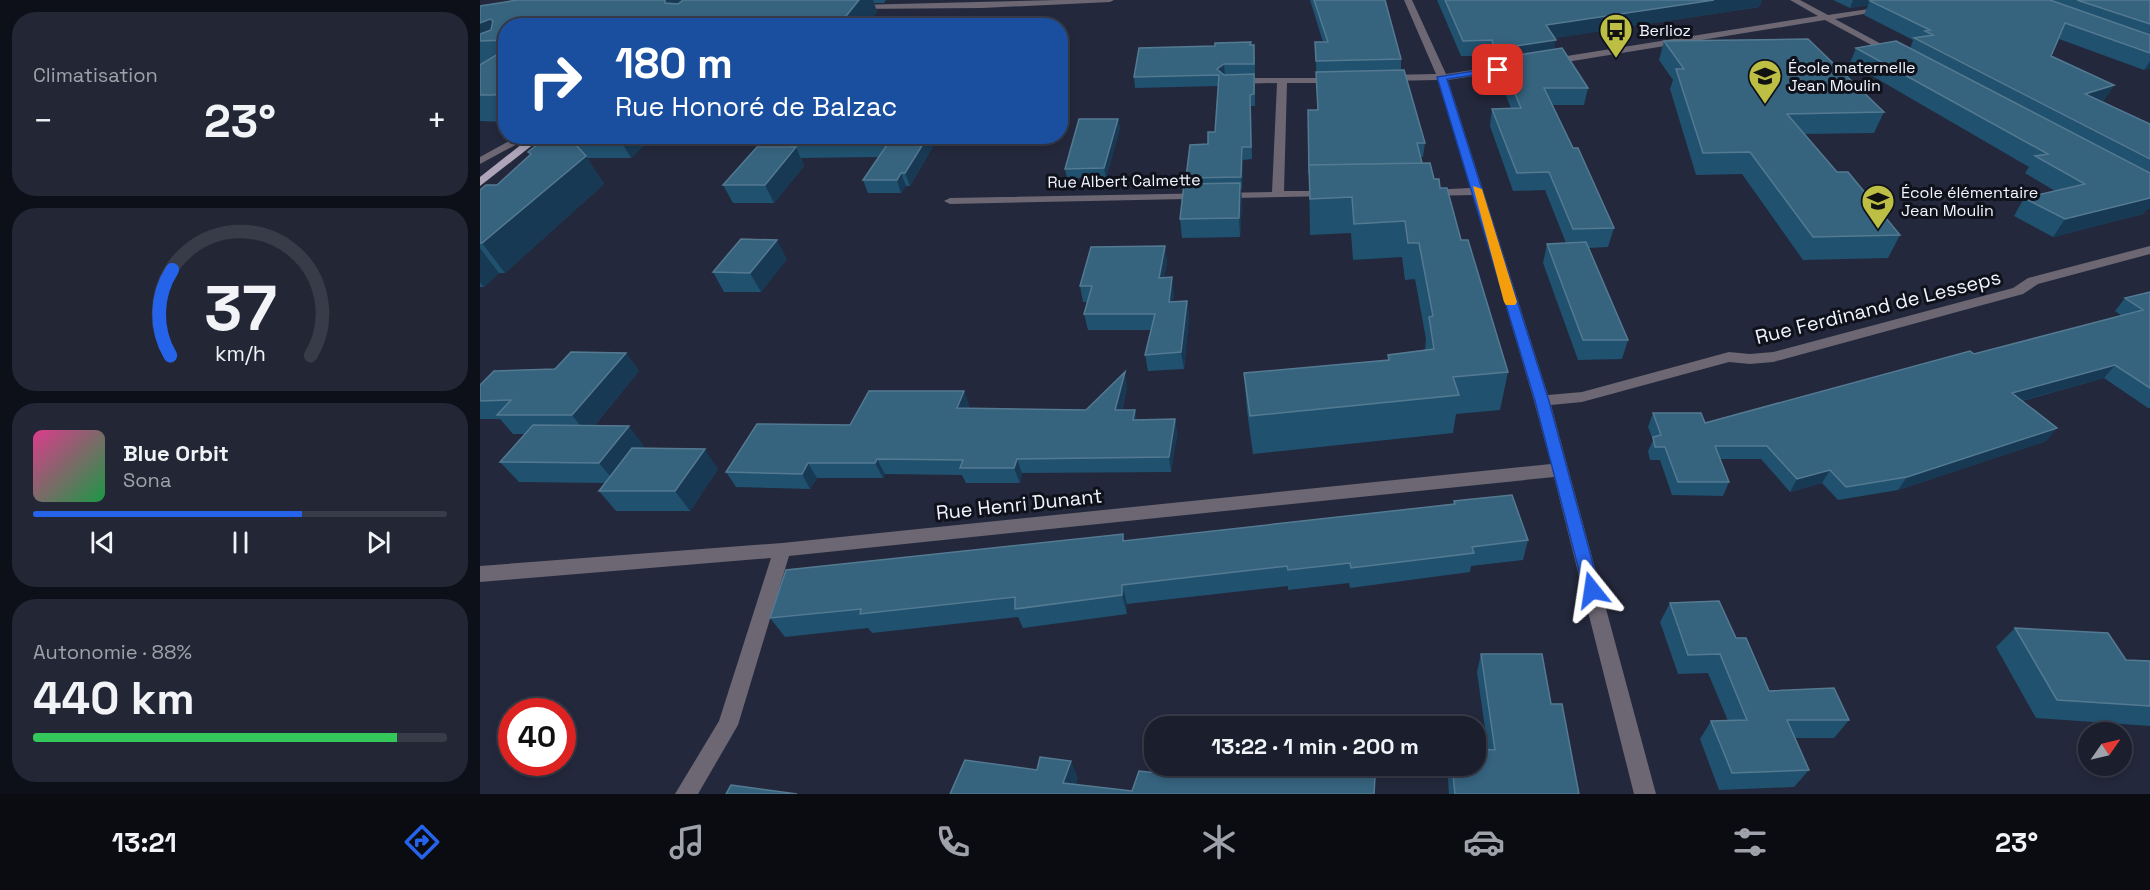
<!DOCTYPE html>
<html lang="fr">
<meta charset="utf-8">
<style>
:root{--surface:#1a1e2d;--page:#232735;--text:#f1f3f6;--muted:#9fa2aa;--line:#383c49;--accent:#2563eb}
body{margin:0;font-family:"Space Grotesk",sans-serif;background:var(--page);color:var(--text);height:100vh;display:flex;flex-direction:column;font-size:22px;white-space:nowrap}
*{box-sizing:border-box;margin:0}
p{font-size:20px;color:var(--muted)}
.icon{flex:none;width:33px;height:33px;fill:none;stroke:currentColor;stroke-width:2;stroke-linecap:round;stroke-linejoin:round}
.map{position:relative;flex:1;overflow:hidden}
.panel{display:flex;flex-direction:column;gap:12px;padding:12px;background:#0e1019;width:480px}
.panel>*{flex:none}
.guide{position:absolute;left:18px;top:18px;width:570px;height:126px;border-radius:24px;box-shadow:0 3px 9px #0003,0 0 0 2px var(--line);background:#1a4fa0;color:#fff;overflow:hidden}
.needle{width:39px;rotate:56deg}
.tools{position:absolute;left:1598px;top:722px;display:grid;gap:12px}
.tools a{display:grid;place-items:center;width:54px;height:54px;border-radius:50%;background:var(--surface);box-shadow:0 3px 9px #0003,0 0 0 2px var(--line);font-size:30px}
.speed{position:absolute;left:18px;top:698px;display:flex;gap:12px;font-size:30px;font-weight:700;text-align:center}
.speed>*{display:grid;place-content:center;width:78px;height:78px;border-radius:50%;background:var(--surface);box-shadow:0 3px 9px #0003,0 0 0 2px var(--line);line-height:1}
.speed .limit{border:9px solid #d22;background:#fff;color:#111}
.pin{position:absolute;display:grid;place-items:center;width:51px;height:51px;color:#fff;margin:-26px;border-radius:12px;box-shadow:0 3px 9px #0006}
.me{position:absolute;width:66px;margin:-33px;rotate:345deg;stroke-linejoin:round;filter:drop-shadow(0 0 4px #0008)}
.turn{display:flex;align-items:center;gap:21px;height:126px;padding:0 18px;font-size:27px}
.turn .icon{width:78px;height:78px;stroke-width:2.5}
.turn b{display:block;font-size:42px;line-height:51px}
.big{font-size:45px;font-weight:700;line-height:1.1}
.panel .tile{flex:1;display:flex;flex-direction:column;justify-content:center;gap:9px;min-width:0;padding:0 21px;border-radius:24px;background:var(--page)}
.panel .dial{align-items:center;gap:0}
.dial svg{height:156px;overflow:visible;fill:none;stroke:var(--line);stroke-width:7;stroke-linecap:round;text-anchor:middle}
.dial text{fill:var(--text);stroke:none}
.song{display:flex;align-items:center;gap:18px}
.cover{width:72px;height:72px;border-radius:9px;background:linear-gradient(135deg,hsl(330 70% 55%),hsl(140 70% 35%))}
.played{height:6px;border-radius:3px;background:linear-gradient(90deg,var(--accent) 65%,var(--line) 65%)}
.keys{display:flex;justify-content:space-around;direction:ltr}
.heat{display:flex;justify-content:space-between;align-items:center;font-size:33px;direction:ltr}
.charge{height:9px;border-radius:4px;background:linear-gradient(90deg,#34c759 88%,var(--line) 0)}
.trip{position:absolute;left:664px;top:716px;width:342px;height:60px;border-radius:24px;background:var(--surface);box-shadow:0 3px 9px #0003,0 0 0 2px var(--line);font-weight:700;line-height:60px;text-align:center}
.tabs{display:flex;height:96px;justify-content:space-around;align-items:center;background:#0a0c12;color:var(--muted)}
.tabs .icon{width:42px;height:42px}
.tabs .current{color:var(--accent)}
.tabs b{font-size:27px;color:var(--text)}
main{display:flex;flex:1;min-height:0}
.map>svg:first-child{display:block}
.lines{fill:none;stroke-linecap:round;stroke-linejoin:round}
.minor{fill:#6c6772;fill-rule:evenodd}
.major{fill:#aea5ba;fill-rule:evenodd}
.wall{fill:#20516f}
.shaded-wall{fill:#183954}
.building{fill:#36637e;stroke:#547a92;stroke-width:1.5}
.route{fill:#2563eb;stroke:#184099;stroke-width:1.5}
.slow{fill:#f59e0b}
.labels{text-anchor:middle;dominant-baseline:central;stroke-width:6;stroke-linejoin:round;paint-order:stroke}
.far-poi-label{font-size:16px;fill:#f1f4ff;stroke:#0f121b;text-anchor:start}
.far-street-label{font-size:16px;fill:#f1f4ff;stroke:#0f121b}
.street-label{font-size:20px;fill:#f1f4ff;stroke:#0f121b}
</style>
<main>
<section class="panel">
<div class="tile"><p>Climatisation</p>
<div class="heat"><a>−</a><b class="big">23°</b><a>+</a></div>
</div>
<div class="tile dial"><svg viewBox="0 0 100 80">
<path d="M14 69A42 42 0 1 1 86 69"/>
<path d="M14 69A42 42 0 0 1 15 25" stroke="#2563eb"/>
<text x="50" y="56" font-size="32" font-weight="700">37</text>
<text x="50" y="72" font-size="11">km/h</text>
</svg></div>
<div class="tile">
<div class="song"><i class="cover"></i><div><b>Blue Orbit</b><p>Sona</p></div></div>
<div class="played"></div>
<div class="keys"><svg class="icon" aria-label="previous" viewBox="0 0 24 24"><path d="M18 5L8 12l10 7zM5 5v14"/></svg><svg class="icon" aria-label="pause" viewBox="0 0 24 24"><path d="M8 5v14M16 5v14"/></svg><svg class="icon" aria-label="next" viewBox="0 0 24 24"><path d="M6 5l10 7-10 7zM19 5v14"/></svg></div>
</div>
<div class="tile"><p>Autonomie · 88%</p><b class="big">440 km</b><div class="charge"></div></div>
</section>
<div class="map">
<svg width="1670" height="794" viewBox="0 0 1670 794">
<rect width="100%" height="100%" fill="#23283c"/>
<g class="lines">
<!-- minor -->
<path class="minor" d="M577,0H634L630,2L502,8L376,9L372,7L376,5Z
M924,0H932L966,74L1038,63L1043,66L1038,69L968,80L1068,395L1102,392L1249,352L1270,354L1293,352L1533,288L1548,278L1670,246V254L1558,284L1543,294L1293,362L1270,364L1249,362L1102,402L1071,405L1176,794H1154L1074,477L309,556L258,725L218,794H195L239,721L291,558L0,582V566L302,543L1071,464L1054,401L993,195L947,196L941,193L947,190L991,188L958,80L907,81L902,78L907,75L956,74Z
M1310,0H1320L1348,15L1409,6L1410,8L1406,10L1355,19L1418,53L1410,55L1345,20L1068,65L1063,62L1068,59L1338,16Z
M859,78V82L856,83H807L804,191H848L854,194L852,196L470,204L464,201L470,198L792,192L797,83L754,84L749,81L754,78Z
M38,136H52L0,164V157Z"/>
<!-- major -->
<path class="major" d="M52,136H64L0,186V177Z"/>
</g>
<!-- wall -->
<path class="wall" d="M37,0H406L404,3H394L397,12L386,26H26V122L0,121V6Z
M830,0H905L921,59V70L945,143L943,157H941L942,163L960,188L981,240L1028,372L1020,410L976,414L973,433L773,454L767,411L764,373L908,360V355L945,350L946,339L935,279L925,280L922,257L873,260L871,233L830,235L828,110H838L835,42H843Z
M957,0H1282L1279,7L1074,38V49L1108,88L1104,105H1072L1134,228L1128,247L1108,248L1148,340L1142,359L1098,360L1063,263L1067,244L1086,243L1065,190L1033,191L1010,126L1012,109L1031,108L1017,74L1019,63L1013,64L1010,56H981Z
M1353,0H1670V68L1664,70L1579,39L1571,56L1634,85L1623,101H1622L1670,124V209H1667L1663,214L1573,237L1534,216L1544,198L1575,191L1545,173L1549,167L1370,63L1376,48L1430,49L1433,40L1384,15L1388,5L1370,8Z
M1184,41L1404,112L1394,133L1324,134L1357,172L1420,235L1408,258L1323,260L1262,174L1216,175L1190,89L1193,80L1179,60Z
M771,45L775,56V106H771L772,159L763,160L762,189H761L762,201L760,237L702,238L700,219L707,183L706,178L735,132L738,86L655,88L654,77Z
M638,119L640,128L626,178H587L585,169Z
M68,136H174L151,158H107L124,184L25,273H19L4,287H0V190L17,185L50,155L48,152Z
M317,136H459L430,186H426L421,193H388L383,180L398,157L321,158L324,166L294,203H253L243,185L310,147L309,145Z
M685,246L687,262L684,278L694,293L693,301H707L709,317L704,369L668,371L665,355L671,330H608L604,314L607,302H603L600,286Z
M307,259L281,292H244L233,272Z
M1670,292V408H1668L1624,378L1542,401L1577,428L1566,441L1418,490L1358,500L1342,483L1310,492L1281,459H1240L1249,482L1243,496L1192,495L1180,460H1170L1168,451L1173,440L1168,427L1173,413L1225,423L1642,316L1635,311L1645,298Z
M146,353L159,371L114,426L164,446L162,448L238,469L210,511H136L119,491L125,483L39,482L20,462L46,434H33L20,419H0V385Z
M647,387L642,410L657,420L695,419L697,434L691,472L542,473L540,483H486L482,475L405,474L403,478H337L330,489L256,487L246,472L370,425L484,391L489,406L488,408L606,410Z
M974,501L1048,540L1043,560L991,566L990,572L870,588L869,583L808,590V586L647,604V614L543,628L538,617L392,633L388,628L305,637L290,618L645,541L973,504Z
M1190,603L1256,638L1289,691L1369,720L1354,738H1315L1329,770L1314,787L1239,790L1220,739L1231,721H1248L1228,673L1198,674L1180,622Z
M1535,628L1646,660L1670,661V726L1556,718L1516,647Z
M1001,654L1071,704L1099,794H969L967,765H996L1008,750L997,672Z"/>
<!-- shaded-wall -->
<path class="shaded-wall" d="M185,0H227L197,24L185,3Z
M379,0H393L397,12L386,26H358Z
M1234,0H1282L1279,7L1063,40L1066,25Z
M1373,0H1423L1390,1L1388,5L1370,8Z
M10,19L22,40L0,36V23Z
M1076,40L1073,55L1020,58L1019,63L1013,64L1015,49Z
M1670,61V68L1664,70Z
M744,64L745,76L737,69Z
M1634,85L1623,101L1595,110L1605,94Z
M26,88V111L15,95Z
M638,119L640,128L626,178L624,168Z
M138,136H174L151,158Z
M448,136H459L430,186L425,173Z
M316,147L324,166L294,203L285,185Z
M762,147L763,160L762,189L761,177Z
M106,156L124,184L25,273L2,243Z
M421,173L426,186L421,193L417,180Z
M760,183L762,201L760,237L759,218Z
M1670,195V209H1667L1663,214L1573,237L1585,219Z
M297,240L307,259L281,292L270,273Z
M685,246L687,262L681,294L679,278Z
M0,248L19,273L4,287L0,282Z
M692,277L694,293L692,318L689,302Z
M707,301L709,317L704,369L701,352Z
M146,353L159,371L107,434L92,415Z
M1635,365L1624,378L1522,406L1532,393Z
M645,372L647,387L638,425L635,410Z
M484,391L489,406L482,423L477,408Z
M655,410L658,425L653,420Z
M695,419L697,434L691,472L689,457Z
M149,426L164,446L136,483L119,463Z
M1577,428L1566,441L1418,490L1427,477Z
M225,449L238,469L210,511L195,491Z
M397,459L405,474L403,478L395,463Z
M537,459L542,473L540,483L534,468Z
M328,463L337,478L330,489L322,474Z
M1350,470L1342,483L1310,492L1317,479Z
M642,585L647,604V614L642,595Z
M591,761L598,778L593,794L583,783Z"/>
<!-- building -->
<path class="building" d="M37,0H185V3L198,4L203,0H379L358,26H26V40L0,41V34L11,30L13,21L10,19L0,23V6Z
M834,0H905L921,59L836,61L835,42H848Z
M965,0H1234L1066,25L1076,40L1015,49L1012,40L983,41Z
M1393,0H1570L1670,35V53L1585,23L1571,56L1634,85L1605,94L1670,124V159L1434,38L1453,35L1445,31L1450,30L1390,1Z
M1597,0H1670V24Z
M1328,39L1404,112L1307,114L1357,172H1368L1420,235L1333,237L1270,152L1223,153L1196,69H1204L1184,41Z
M1416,41L1670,173V198L1585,219L1544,198L1605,184L1555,156L1568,154L1376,48Z
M771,42L770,45H774V64H744L737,69L744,75L774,74V94L770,95L771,147H762L761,177L706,178L710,145L728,144V132H735L739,75L654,77L659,48L735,46V43Z
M1082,48L1108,88H1064L1093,148H1098L1134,228L1093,229L1069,172L1037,173L1012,109L1041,108L1020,58Z
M26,49V88L15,95H0V65Z
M924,70L945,143H937L942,163L829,165V174L828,110H838L836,72Z
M599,119H638L624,168L585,169Z
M68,136H88L106,156L2,243H0V190L6,185H17L51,154L48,152Z
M317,136H448L425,173H421L417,180H383L407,145H309Z
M277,147H316L285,185H243Z
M950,163L954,179H959L960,188H967L981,240H988L1028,372L973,377L979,395L770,416L764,373L909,360L908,355L954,349L949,317L953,316L939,243H928L925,221L874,224L872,197L830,199L829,165Z
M760,183L759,218L700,219L704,184Z
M261,239L297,240L270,273L233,272Z
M1106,242L1148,340H1103L1067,244Z
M685,246L679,278L692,277L689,302L707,301L701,352L665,355L675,314H604L612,286H600L611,247Z
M1670,292V388L1635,365L1532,393L1577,428L1427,477L1366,487L1350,470L1317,479L1287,446H1235L1249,482H1198L1185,447H1175L1173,437L1181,435L1173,413H1221L1225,423L1490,351L1494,354L1663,310L1645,298Z
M91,352L146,353L92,415H17L31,400L0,401V385L14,371L75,369Z
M645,372L635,410H655L653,420L695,419L689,457L537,459L534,468H480L483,460L397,459L395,463H328L322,474L246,472L277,424L370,425L389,391H484L477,408L606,410Z
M53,425L149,426L119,463L20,462Z
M152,448L225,449L195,491H119Z
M1032,495L1048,540L992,547L994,553L871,568L870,563L808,570L807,566L642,585V595L535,609V597L380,614L381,609L290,618L306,570L643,534V541L975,504L974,501Z
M1239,601L1256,638H1266L1289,691L1354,688L1369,720H1307L1329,770L1252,773L1231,721L1267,720L1240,654L1208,655L1190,603Z
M1535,628L1628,633L1646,660L1670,661V706L1577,700Z
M1001,654H1062L1071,704H1082L1099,794H975L972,765H996V749L1015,750Z
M560,757L591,761L583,783L652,791L659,771L688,774L690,765H797L895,777L894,794H470L485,760L557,770Z
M251,785L317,794H246Z"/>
<!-- route -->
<path class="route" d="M1018,67L1021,71L967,79L1069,401L1120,590L1118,595H1106L1104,590L1055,401L957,77Z"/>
<!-- slow -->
<path class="slow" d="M993,186L1002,189L1037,302L1035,305H1026L1024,302Z"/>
<!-- icons -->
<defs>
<g id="bus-pin" transform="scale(1.725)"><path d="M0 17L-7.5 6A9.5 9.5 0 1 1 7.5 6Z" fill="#bcbf43" stroke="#0f121b"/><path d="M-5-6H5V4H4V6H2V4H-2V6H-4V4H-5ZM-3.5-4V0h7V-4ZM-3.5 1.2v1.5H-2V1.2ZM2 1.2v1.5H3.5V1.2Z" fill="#111"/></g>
<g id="school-pin" transform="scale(1.725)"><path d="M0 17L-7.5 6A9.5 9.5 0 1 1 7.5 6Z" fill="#bcbf43" stroke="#0f121b"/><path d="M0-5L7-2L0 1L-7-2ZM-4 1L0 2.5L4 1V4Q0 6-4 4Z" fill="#111"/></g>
</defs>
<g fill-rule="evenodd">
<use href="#bus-pin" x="1136" y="30"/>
<use href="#school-pin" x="1285" y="76"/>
<use href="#school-pin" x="1398" y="201"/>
</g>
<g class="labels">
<!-- far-poi labels -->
<g class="far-poi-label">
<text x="1159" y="30">Berlioz</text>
<text x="1308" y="67">École maternelle<tspan x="1308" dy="18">Jean Moulin</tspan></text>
<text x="1421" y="192">École élémentaire<tspan x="1421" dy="18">Jean Moulin</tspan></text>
</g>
<!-- far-street labels -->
<g class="far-street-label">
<text transform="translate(644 181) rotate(-1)">Rue Albert Calmette</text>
</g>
<!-- street labels -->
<g class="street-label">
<text transform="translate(1398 307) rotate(-14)">Rue Ferdinand de Lesseps</text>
<text transform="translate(539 504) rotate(-6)">Rue Henri Dunant</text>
</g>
</g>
</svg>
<div class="tools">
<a><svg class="needle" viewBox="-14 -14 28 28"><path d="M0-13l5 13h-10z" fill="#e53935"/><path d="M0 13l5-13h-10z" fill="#9fa2aa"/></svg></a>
</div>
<div class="speed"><div class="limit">40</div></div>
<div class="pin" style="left:1018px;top:70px;background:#d93025"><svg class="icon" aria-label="arrive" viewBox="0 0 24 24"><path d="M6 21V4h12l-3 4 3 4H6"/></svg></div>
<svg class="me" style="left:1112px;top:590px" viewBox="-20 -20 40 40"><path d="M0-17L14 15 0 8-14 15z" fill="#2563eb" stroke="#fff" stroke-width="4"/></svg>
<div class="trip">13:22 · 1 min · 200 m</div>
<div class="guide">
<div class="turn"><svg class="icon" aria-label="right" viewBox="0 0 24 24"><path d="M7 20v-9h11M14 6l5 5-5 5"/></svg><div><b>180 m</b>Rue Honoré de Balzac</div></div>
</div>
</div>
</main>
<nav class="tabs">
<b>13:21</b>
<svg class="icon current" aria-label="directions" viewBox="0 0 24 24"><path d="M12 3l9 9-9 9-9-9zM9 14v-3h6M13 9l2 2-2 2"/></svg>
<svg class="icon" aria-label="music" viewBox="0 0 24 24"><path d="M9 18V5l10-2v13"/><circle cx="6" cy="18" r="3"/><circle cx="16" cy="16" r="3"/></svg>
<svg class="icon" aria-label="phone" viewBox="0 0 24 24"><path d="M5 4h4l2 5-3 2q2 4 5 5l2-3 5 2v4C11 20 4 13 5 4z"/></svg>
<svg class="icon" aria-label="climate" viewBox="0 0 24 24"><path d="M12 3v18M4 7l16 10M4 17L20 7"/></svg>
<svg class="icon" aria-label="car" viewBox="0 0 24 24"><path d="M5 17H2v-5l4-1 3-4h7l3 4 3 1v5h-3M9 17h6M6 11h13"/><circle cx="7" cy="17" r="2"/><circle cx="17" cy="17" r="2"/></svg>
<svg class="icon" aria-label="filters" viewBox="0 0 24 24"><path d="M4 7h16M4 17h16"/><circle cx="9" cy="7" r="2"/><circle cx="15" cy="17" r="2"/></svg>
<b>23°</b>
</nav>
